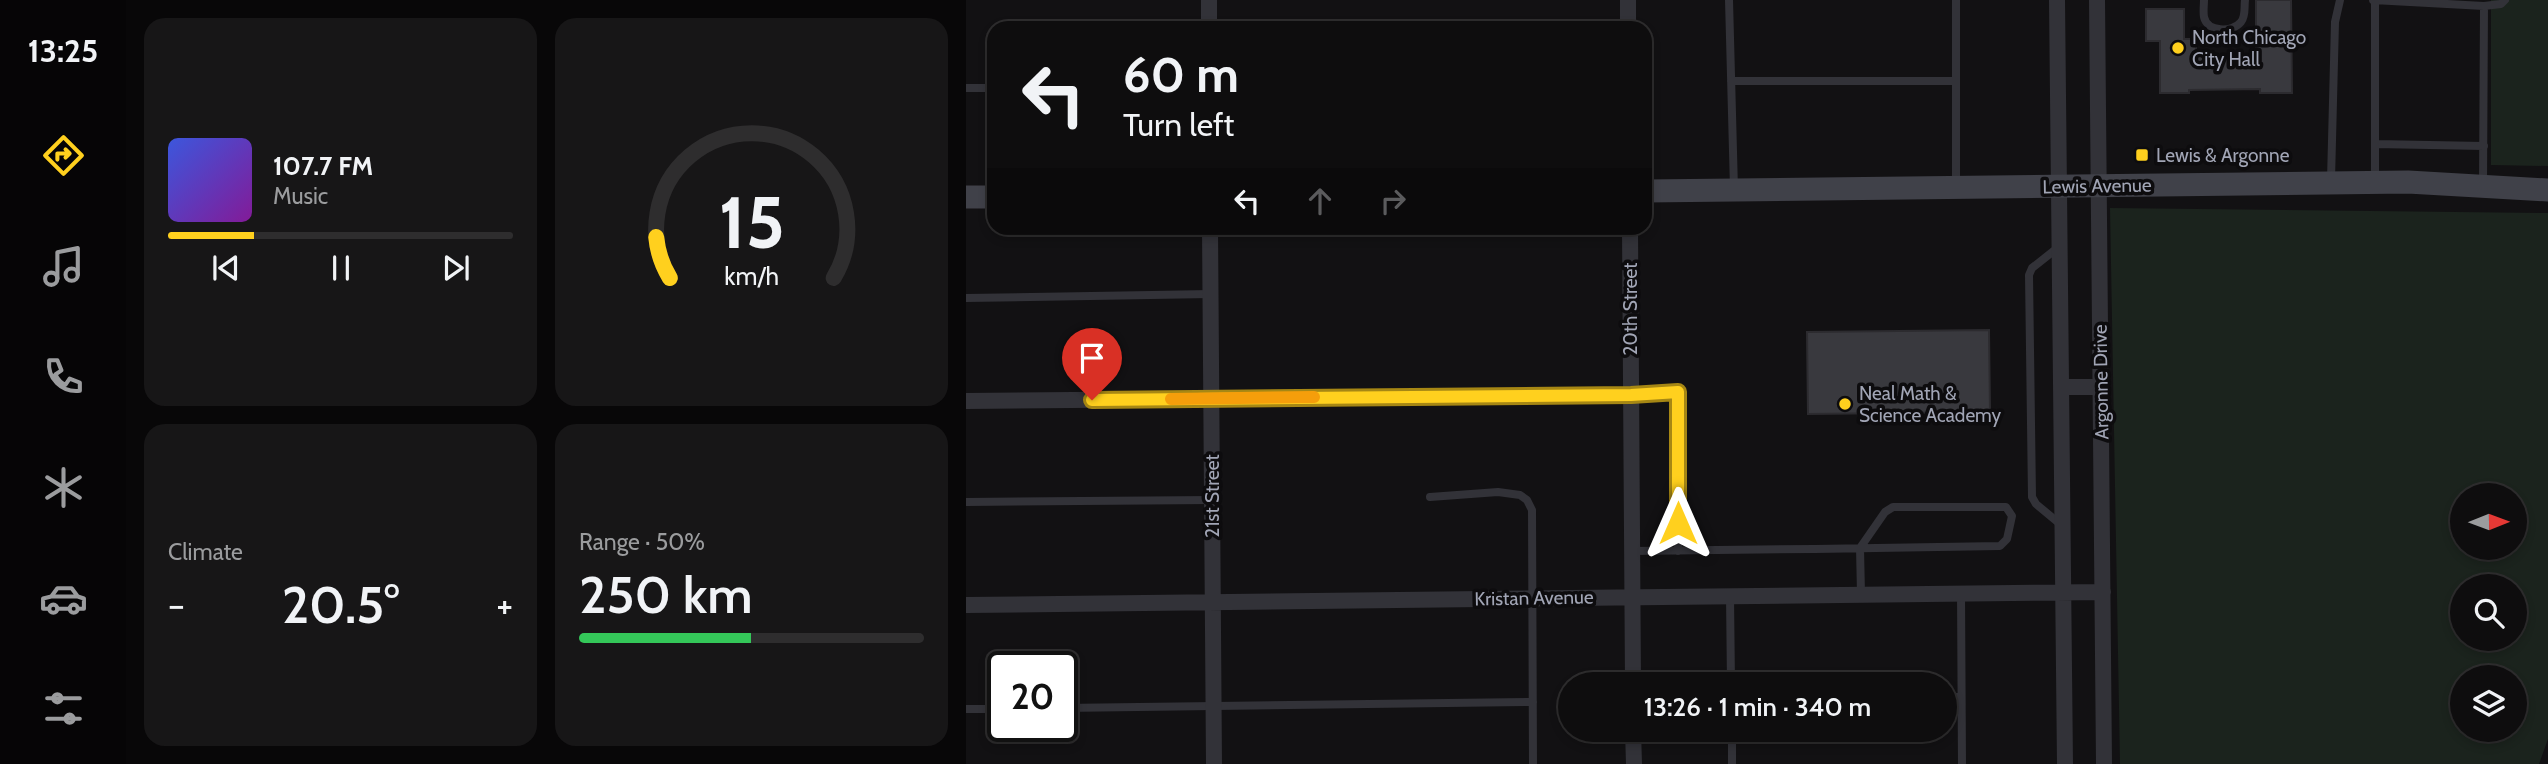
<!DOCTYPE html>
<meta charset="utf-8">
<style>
:root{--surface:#0e0d0e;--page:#171617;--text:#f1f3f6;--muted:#9b9c9e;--line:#2e2d2e;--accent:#ffd01e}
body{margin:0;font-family:Cabin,sans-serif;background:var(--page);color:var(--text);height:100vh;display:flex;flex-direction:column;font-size:26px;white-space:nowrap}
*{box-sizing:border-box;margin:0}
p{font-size:23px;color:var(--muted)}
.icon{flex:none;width:38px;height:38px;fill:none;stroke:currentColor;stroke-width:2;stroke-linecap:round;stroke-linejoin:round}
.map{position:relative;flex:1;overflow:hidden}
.sheet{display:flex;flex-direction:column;gap:18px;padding:18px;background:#080708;width:840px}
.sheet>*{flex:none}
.top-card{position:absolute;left:21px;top:21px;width:665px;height:214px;border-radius:21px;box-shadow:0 4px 10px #0003,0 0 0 2px var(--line);background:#0e0d0e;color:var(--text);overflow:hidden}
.needle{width:46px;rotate:89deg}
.buttons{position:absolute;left:1484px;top:483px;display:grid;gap:14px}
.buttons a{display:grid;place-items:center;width:77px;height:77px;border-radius:50%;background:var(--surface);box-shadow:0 4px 10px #0003,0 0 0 2px var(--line);font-size:35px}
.speed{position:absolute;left:21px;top:651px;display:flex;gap:14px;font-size:35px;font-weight:700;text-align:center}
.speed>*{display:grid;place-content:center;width:91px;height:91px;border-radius:50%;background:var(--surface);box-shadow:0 4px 10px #0003,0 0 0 2px var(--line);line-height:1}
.speed .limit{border:4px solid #111;border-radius:10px;background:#fff;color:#111}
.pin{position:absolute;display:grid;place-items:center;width:60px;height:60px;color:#fff;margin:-72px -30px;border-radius:50% 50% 50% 0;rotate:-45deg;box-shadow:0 0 7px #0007}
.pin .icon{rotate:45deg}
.me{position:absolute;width:77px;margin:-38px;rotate:0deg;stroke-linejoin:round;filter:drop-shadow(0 0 5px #0008)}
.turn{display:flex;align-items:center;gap:24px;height:147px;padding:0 21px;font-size:32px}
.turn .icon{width:91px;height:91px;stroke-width:2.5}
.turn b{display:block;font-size:49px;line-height:60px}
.lanes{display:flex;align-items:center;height:66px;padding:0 21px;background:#0003;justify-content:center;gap:35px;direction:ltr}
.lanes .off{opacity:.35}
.big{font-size:52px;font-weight:600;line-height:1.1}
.sheet .tile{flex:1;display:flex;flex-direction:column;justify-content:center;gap:10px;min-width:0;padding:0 24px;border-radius:21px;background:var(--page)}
.sheet .dial{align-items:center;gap:0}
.dial svg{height:182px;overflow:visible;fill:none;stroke:var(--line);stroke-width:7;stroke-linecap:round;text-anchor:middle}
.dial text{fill:var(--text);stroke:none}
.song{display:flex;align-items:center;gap:21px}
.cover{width:84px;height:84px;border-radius:10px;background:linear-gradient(135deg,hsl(230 70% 55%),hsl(290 70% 35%))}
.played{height:7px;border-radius:4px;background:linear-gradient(90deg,var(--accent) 25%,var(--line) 25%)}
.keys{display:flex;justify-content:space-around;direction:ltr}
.heat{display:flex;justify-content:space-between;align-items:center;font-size:38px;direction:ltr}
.charge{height:10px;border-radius:5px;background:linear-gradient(90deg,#34c759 50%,var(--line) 0)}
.sheet .tiles{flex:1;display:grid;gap:18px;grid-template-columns:repeat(2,1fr)}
.trip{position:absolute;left:592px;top:672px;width:399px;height:70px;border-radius:35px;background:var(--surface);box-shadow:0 4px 10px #0003,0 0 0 2px var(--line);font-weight:600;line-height:70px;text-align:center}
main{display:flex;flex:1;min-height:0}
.tabs{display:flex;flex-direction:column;width:126px;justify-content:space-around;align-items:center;background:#060506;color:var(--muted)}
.tabs .icon{width:49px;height:49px}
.tabs .selected{color:var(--accent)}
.tabs b{font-size:32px;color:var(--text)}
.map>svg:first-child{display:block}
.green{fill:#1b231d;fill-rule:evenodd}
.building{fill:#39393e;stroke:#2c2b2f;stroke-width:2}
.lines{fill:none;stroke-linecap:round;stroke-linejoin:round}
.lane{stroke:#323238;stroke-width:8}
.street{stroke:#323238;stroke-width:16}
.secondary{stroke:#404149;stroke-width:23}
.route-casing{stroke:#a68714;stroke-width:18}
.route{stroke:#ffd01e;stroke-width:12}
.slow{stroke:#f59e0b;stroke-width:12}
.poi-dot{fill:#ffd01e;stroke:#0d0c0e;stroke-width:2.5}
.labels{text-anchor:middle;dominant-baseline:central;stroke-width:7;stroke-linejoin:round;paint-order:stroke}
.poi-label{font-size:19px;fill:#a1a5b5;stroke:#0d0c0e;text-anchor:start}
.street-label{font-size:19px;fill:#a1a5b5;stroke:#0d0c0e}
</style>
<main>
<nav class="tabs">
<b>13:25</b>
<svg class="icon selected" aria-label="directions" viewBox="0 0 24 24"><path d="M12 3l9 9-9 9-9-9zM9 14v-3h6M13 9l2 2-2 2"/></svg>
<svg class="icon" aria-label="music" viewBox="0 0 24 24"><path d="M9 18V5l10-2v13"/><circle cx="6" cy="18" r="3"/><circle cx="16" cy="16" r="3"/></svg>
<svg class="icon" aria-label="phone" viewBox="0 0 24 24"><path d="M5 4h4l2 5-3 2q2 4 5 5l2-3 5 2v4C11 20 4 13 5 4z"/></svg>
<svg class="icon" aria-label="climate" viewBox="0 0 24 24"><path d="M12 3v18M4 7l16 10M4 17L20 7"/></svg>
<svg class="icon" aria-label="car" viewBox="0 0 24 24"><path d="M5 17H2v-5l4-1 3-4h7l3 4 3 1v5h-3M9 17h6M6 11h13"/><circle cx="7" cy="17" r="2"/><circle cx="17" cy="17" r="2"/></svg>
<svg class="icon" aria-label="filters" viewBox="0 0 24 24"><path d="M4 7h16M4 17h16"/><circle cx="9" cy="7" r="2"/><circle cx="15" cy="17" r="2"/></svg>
</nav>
<section class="sheet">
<div class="tiles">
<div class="tile">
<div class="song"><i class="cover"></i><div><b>107.7 FM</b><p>Music</p></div></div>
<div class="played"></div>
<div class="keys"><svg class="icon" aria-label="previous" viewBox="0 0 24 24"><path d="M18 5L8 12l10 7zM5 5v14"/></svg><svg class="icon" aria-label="pause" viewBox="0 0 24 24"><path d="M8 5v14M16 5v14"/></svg><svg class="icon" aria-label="next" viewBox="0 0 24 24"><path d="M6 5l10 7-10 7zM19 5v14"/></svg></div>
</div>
<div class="tile dial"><svg viewBox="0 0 100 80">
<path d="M14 69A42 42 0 1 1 86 69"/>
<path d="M14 69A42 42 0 0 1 8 51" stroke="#ffd01e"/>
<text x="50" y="56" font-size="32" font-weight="700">15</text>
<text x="50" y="72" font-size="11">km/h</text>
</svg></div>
<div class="tile"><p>Climate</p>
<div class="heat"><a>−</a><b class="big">20.5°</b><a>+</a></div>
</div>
<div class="tile"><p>Range · 50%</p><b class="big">250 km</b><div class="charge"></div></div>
</div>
</section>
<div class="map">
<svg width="1582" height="764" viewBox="0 0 1582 764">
<rect width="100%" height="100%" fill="#121113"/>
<!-- green -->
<path class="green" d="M1525,0H1582V166L1525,165Z
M1144,208L1582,213V739L1573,764H1154ZM1496,495H1549V548H1496ZM1496,586H1549V639H1496ZM1496,677H1549V730H1496Z"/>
<!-- building -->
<path class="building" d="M1290,0H1325L1326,93H1294V89L1223,90V93H1194V41H1180V9H1218V39H1230V55H1290Z
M1023,330L1024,412L842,414L841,332Z"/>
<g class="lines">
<!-- lane -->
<path class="lane" d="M763,0L768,189
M990,0V185
M1238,0C1238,5 1237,12 1238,17C1241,32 1266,33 1275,22C1280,16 1278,7 1279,0
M1407,0L1518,6L1517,186
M1518,6L1535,4L1539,0
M765,81H990
M0,88H28
M1409,144L1518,146
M1409,179V0
M1365,180L1369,22L1374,0
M1094,246L1066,268L1063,275L1066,497L1070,504L1094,524
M0,298L245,294
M665,395L712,392V551
M464,497L532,492L554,495L561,500L566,510L567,764
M0,502L246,500
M666,551C789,550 911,548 1034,546L1041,539L1046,516L1040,507H927L919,512L894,548L895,594
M995,593L996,764
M764,596L765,684
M978,697H995
M96,708L567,702
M0,709H37
M766,730V764"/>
<!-- street -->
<path class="street" d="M243,0V28
M662,0V28
M1091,0L1099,764
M1131,0L1138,764
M244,228L248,764
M664,228L667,684
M1096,387H1135
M0,401L665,395
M0,605L1137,592
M667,730L668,764"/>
<!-- secondary -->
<path class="secondary" d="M679,191L1442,182L1582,190
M0,197H28"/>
</g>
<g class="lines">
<!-- route casing -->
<g class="route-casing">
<path id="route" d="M126,400L665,395L712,392V523"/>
</g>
<!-- route -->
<use href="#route" class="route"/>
<!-- slow -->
<path class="slow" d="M205,399L348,397"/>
</g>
<!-- markers -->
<g class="poi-dot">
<circle cx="1212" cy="48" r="7"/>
<rect x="1169" y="148" width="14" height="14" rx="3.5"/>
<circle cx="879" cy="404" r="7"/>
</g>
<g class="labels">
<!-- poi labels -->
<g class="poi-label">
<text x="1226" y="37">North Chicago<tspan x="1226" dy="22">City Hall</tspan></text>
<text x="1190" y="155">Lewis &amp; Argonne</text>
<text x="893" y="393">Neal Math &amp;<tspan x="893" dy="22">Science Academy</tspan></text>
</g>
<!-- street labels -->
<g class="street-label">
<text transform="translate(1131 186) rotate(-1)">Lewis Avenue</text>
<text transform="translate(664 309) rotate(-90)">20th Street</text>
<text transform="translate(1135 382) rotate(-91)">Argonne Drive</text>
<text transform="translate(246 496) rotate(-90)">21st Street</text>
<text transform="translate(568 598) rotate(-1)">Kristan Avenue</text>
</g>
</g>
</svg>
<div class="buttons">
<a><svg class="needle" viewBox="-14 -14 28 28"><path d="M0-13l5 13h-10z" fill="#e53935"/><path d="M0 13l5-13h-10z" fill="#9b9c9e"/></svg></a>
<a><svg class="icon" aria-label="search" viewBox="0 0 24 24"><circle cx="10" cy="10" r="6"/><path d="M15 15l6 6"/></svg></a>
<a><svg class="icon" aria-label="layers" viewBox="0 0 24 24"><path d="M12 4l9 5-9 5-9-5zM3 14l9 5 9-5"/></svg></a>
</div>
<div class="speed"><div class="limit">20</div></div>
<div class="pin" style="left:126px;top:400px;background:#d93025"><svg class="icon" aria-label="arrive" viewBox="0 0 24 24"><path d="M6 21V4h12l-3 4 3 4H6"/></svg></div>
<svg class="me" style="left:712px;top:523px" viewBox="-20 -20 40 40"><path d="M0-17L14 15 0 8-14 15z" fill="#ffd01e" stroke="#fff" stroke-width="4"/></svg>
<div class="trip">13:26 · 1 min · 340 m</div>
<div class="top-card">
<div class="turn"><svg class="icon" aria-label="left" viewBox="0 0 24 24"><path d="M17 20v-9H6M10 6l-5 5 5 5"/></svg><div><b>60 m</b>Turn left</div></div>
<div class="lanes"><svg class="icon" aria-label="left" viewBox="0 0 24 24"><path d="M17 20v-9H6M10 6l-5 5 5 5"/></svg><svg class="icon off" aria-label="ahead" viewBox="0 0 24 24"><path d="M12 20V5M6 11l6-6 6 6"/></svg><svg class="icon off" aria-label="right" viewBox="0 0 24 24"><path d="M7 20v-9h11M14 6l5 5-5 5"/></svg></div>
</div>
</div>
</main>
